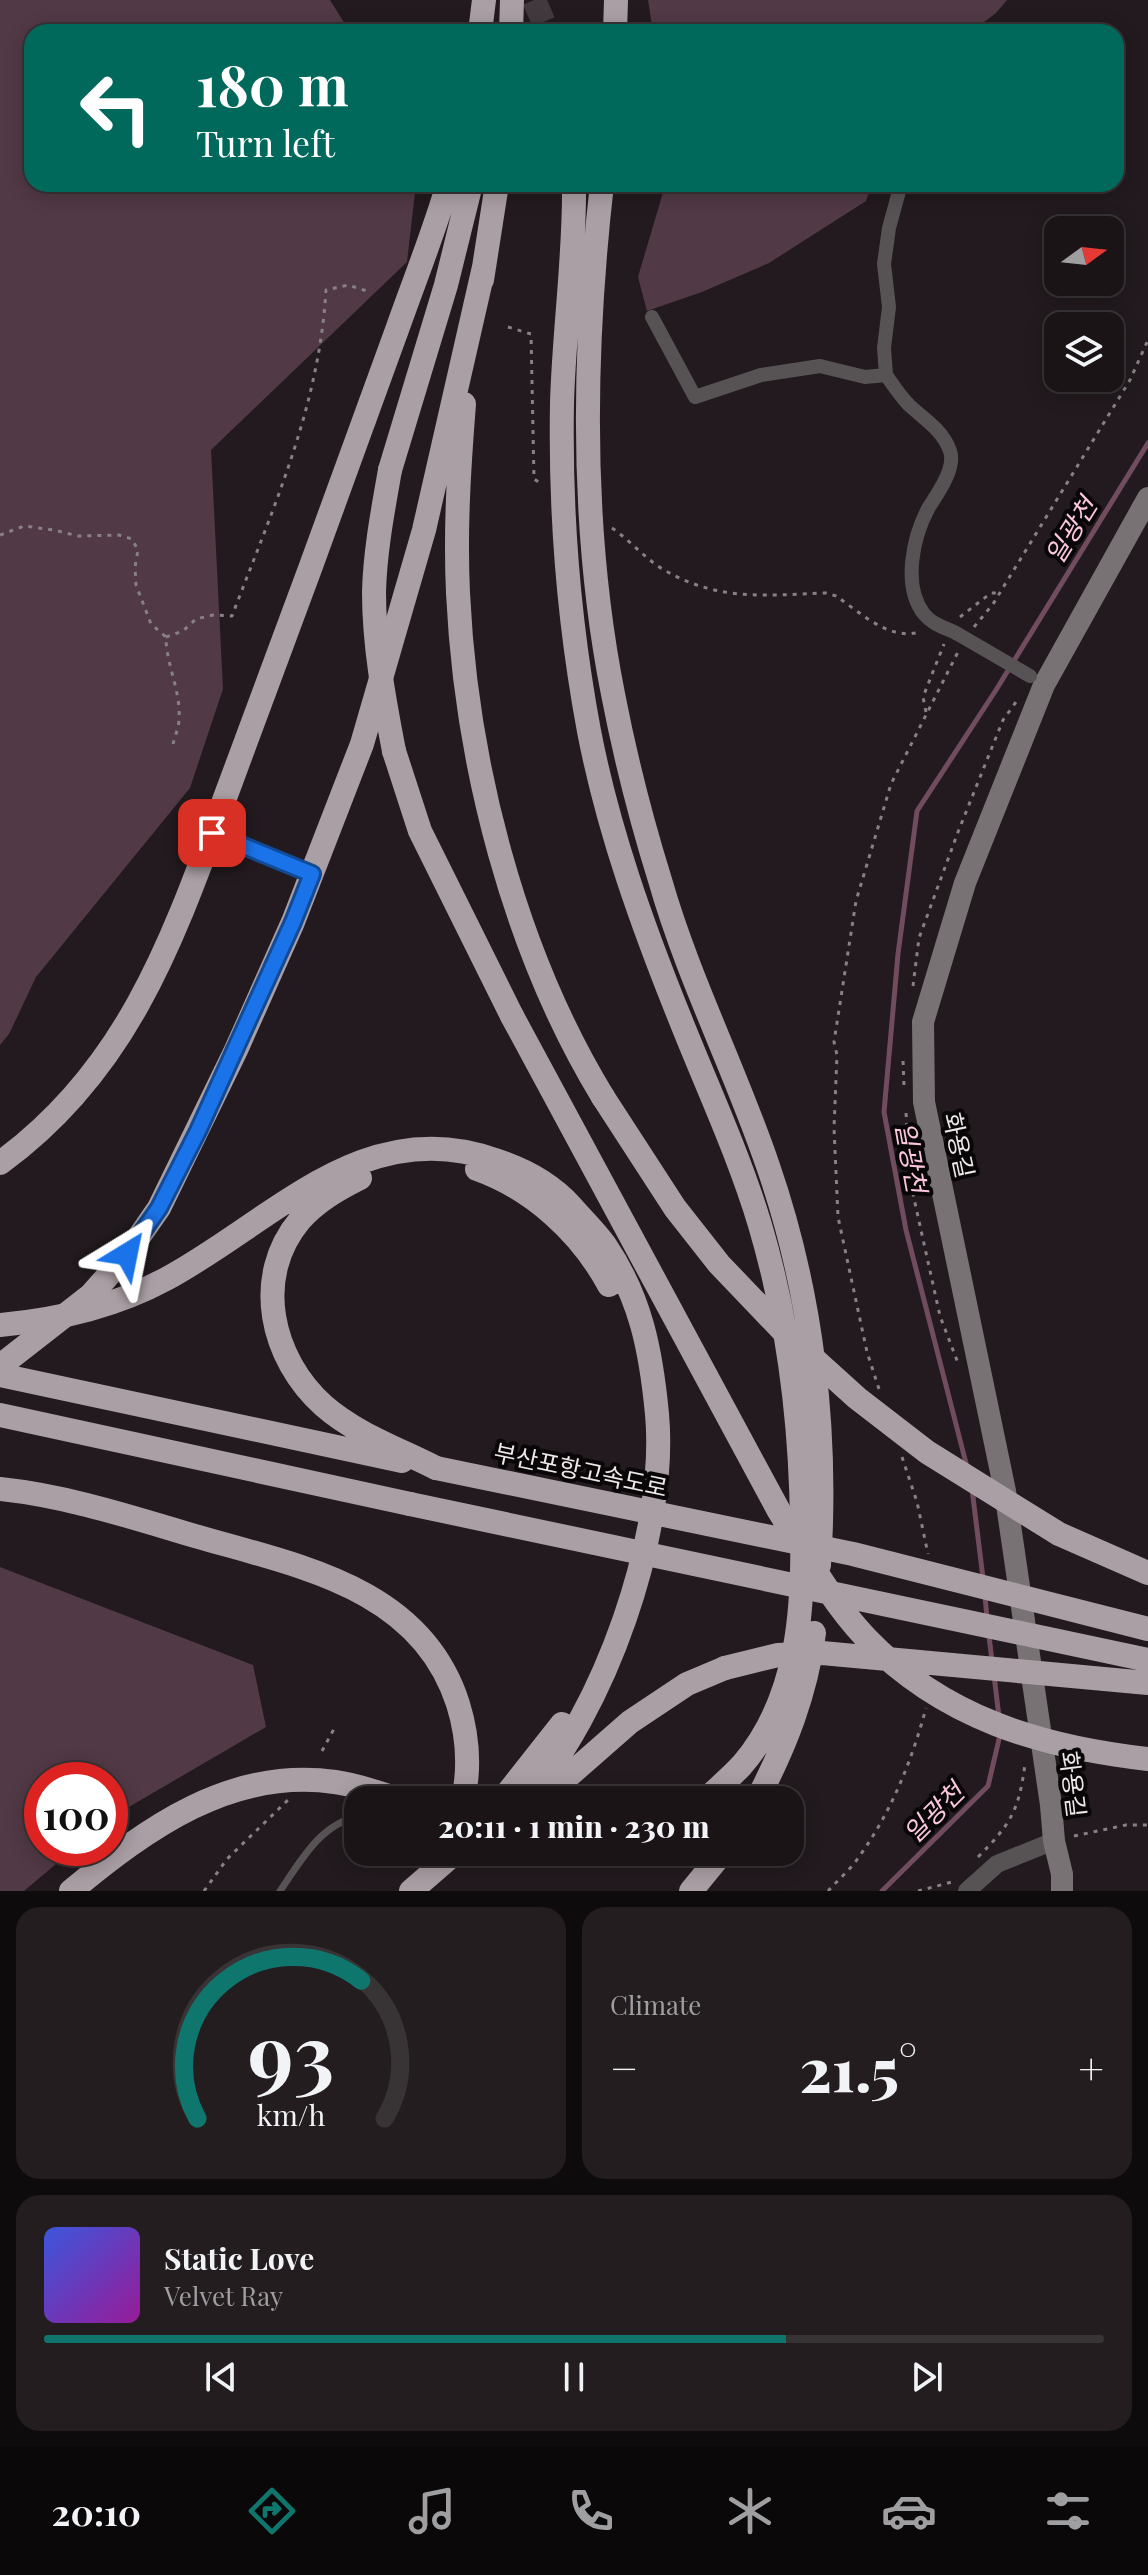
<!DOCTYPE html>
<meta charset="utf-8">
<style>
:root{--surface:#1a1416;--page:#231d1f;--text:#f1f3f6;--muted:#9f9ea1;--line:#383335;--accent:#0f766e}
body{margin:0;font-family:"Playfair Display","Noto Sans KR",serif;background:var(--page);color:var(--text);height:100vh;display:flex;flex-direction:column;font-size:30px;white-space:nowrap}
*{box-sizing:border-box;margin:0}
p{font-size:26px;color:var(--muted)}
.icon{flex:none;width:44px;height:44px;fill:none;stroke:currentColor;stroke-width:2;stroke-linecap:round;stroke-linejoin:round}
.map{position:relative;height:1891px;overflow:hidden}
.drawer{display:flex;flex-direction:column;gap:16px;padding:16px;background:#0e0b0c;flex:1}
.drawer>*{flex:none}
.top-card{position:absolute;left:24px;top:24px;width:1100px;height:168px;border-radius:24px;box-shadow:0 4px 20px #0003,0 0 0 2px var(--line);background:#00695c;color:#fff;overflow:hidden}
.needle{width:52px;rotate:75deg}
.fabs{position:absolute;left:1044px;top:216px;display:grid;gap:16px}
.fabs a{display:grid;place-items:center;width:80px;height:80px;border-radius:16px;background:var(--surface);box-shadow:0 4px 20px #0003,0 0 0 2px var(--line);font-size:40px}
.speed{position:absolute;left:24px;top:1762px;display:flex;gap:16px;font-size:40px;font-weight:700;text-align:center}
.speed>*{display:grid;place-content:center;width:104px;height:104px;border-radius:50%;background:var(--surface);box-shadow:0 4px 20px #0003,0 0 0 2px var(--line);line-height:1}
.speed .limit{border:12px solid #d22;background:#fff;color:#111}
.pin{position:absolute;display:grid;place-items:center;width:68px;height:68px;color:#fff;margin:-34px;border-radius:16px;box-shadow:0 4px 12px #0006}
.me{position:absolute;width:88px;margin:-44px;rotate:35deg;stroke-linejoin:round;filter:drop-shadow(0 0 6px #0008)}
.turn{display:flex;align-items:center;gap:28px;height:168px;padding:0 40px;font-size:36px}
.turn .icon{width:104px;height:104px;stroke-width:2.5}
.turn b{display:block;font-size:56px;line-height:68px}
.big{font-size:60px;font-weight:800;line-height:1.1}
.drawer .widget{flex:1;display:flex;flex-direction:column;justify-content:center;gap:12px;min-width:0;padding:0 28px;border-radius:24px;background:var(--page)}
.drawer .dial{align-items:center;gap:0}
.dial svg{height:208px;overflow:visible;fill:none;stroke:var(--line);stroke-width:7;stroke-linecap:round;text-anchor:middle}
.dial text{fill:var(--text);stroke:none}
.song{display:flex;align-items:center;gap:24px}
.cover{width:96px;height:96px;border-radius:12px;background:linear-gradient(135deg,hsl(230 70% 55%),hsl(300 70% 35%))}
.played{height:8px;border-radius:4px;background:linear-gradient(90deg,var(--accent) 70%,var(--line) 70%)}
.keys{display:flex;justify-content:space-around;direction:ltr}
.heat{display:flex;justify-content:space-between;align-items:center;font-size:44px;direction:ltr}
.drawer .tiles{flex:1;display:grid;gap:16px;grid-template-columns:1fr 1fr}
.widget:last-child{grid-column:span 2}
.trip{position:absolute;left:344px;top:1786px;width:460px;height:80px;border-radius:24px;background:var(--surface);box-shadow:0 4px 20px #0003,0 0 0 2px var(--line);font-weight:800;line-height:80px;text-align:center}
.tab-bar{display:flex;height:128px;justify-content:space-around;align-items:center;background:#0a0809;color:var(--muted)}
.tab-bar .icon{width:56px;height:56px}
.tab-bar .active{color:var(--accent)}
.tab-bar b{font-size:36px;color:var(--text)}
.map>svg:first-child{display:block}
.green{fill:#513945}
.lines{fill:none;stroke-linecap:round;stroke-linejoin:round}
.stream{stroke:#714c5e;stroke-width:5}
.motorway-tunnel{stroke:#41393d;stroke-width:24;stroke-dasharray:24 12;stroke-linecap:butt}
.path{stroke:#888184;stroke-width:3;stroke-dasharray:4 6;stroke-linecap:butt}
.service{stroke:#575355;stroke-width:7}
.minor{stroke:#575355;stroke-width:14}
.tertiary{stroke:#575355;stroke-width:18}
.secondary{stroke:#797275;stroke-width:22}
.motorway{stroke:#aa9fa4;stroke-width:24}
.minor-bridge{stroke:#575355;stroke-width:14}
.motorway-bridge{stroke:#aa9fa4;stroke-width:24}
.route-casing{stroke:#114b97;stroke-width:20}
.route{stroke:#1a73e8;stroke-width:14}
.labels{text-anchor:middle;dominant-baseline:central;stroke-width:8;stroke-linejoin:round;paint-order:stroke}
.street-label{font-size:24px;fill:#eee8ea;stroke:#090607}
.water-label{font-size:26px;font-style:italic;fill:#fcc6df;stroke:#090607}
</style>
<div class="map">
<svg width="1148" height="1891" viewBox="0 0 1148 1891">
<rect width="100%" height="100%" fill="#221a1e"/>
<!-- green -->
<path class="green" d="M0,0H330L350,32H32V184H416L407,262L211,450L223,689L190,788L36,977L9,1034L0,1045Z
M648,0H1007L996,13L971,32H653Z
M663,184H872L866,201L769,263L702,292L647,311L638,277L664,189Z
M0,1567L253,1665L266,1727L110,1818V1780H42V1848H75L24,1891H0Z"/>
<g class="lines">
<!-- stream -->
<path class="stream" d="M967,1467L906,1230L884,1112L898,954L917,811L996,690L1148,443
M972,1489L983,1578
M985,1596L987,1618
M989,1636L992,1661
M994,1675L999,1717
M882,1891L988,1786L1000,1735"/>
<!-- motorway-tunnel -->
<path class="motorway-tunnel" d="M534,0L548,32"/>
<!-- path -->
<path class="path" d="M508,327L531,334L534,479L542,484
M612,528C631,541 646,560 666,571C721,602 767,595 826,593L836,596C861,613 889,641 920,632
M0,535L24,526L54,530L78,536L119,535L132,539L138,550L135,567L136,585L151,624L166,637C166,664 181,691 179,719C179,727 175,736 173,744
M960,617L991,593H999
M974,627L993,604L1130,380L1148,340
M166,637L183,631L196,619L213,615L232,616C273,508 319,408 326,290L348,285L367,291
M926,712L923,697L944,644
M913,986L919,938L958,832L1003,720L1016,702
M903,1061L904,1086
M906,1113L911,1185L940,1316L958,1363
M879,1389L867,1352L838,1217L834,1128L837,1055L834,1042L856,901L891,784L959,650
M902,1457L917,1502L928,1554
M322,1751L335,1727
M1074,1836L1126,1825H1148
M978,1857C1011,1824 1019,1810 1025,1764
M204,1891L227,1859L288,1800
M828,1891C839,1879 852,1868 861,1854C892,1810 912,1760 926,1708
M918,1891L952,1882"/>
<!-- service -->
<path class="service" d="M218,835L306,871
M280,1891C300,1862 321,1823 358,1817"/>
<!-- minor -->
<path class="minor" d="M652,317L695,397L761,375L820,366L865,377L886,375C893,385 900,396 909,405C924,419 943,430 950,451C956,468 938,493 929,507C913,536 902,586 924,614C933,625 944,627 956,633
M886,375L884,348L889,307L884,264L889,228L901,184"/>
<!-- tertiary -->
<path class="tertiary" d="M967,1891L997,1864L1054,1841"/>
<!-- secondary -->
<path class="secondary" d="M1062,1891V1874L1054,1841L1051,1805L1005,1491L924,1102L923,1022L965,883L1044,685L1148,498"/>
<!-- motorway -->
<path class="motorway" d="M480,32L484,0
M511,32L512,0
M615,32L616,0
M574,184C575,257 564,330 562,403C560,512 569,624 589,731C608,830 643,927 681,1021C708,1089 739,1155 760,1225C789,1323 801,1424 802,1525C804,1608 799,1699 742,1765C730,1778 717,1789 705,1800
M602,184C583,351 580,528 613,694C625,756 641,819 660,880C688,978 735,1069 768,1166C812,1293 828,1430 819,1565
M482,280L497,184
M464,404C459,467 455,529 458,593C466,763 514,951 603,1097
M390,470L446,285L471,184
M394,751L420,831L512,1016
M0,1163C131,1068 175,933 229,787C256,713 284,640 311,566C340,486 369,407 398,327C415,279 434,232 448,184
M477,1169C533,1189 581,1233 609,1285
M360,1178C338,1189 317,1201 300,1220C252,1277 271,1359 324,1406C356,1434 399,1449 436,1468
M127,1254L159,1208L236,1050L293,922L362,744L424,530L484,267
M0,1325C57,1320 116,1306 166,1279C272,1222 364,1113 495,1160C523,1169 551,1184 571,1206C582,1219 595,1231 605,1245C641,1298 651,1351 657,1414C668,1532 604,1713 525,1800
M0,1375L402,1461
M0,1415L410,1504
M0,1489C67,1496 131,1517 195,1536C298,1566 421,1587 458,1704C468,1736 470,1768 463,1800
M502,1800L562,1724
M541,1800L630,1722L687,1684L725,1668
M757,1800C785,1746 806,1694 814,1633
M71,1891C147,1828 231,1767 335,1782C358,1785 379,1793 401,1800
M411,1891L456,1852
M691,1891L723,1852"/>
<!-- minor-bridge -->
<path class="minor-bridge" d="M956,633L1030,676"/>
<!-- motorway-bridge -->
<path class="motorway-bridge" d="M390,470C383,510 375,551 374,592C374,646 384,699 394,751
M512,1016L779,1511C806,1555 831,1601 866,1638C943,1718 1041,1747 1148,1759
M603,1097L675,1208L719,1264L784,1332L857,1398L927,1452L1059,1534L1148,1573
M0,1366L91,1295L127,1254
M436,1468L853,1554L1148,1629
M410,1504L1148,1660
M725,1668L778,1655L822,1653L1148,1683"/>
</g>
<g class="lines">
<!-- route casing -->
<g class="route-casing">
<path id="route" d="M127,1254L159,1208L198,1131L293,922L312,874L212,833"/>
</g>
<!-- route -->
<use href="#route" class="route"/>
</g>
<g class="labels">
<!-- street labels -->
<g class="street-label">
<text transform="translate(960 1145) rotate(78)">화용길</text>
<text transform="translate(581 1469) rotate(12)">부산포항고속도로</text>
<text transform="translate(1074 1784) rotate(83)">화용길</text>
</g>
<!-- water labels -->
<g class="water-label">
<text transform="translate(1070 530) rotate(-58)">일광천</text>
<text transform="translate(912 1157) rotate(80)">일광천</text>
<text transform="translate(933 1812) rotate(-45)">일광천</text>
</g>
</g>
</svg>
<div class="fabs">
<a><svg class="needle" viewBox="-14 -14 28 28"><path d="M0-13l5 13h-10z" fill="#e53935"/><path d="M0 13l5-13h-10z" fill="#9f9ea1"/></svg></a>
<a><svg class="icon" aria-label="layers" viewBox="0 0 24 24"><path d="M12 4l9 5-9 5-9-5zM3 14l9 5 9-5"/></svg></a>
</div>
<div class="speed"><div class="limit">100</div></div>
<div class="pin" style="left:212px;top:833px;background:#d93025"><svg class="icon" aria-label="arrive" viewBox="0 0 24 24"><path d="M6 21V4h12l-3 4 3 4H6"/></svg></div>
<svg class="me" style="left:127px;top:1254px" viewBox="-20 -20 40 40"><path d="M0-17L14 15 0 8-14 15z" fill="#1a73e8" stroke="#fff" stroke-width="4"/></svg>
<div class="trip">20:11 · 1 min · 230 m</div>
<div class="top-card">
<div class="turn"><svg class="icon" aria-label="left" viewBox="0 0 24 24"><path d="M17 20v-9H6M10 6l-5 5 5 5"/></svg><div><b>180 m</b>Turn left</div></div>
</div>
</div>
<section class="drawer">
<div class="tiles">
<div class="widget dial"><svg viewBox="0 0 100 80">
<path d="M14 69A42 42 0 1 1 86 69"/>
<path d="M14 69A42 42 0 0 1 77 16" stroke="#0f766e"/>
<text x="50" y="56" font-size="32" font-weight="700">93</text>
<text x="50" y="72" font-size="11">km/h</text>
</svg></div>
<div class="widget"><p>Climate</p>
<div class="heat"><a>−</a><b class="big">21.5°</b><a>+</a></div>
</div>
<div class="widget">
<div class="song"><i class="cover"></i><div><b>Static Love</b><p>Velvet Ray</p></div></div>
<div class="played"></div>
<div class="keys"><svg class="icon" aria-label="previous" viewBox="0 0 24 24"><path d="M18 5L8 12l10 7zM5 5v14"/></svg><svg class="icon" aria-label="pause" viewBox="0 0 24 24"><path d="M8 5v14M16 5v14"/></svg><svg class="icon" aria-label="next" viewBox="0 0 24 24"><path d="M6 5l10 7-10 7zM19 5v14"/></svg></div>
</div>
</div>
</section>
<nav class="tab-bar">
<b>20:10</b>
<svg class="icon active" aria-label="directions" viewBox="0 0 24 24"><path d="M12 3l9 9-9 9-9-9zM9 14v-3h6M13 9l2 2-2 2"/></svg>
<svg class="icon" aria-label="music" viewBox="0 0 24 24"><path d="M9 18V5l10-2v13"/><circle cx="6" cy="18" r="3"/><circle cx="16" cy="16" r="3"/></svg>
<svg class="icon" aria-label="phone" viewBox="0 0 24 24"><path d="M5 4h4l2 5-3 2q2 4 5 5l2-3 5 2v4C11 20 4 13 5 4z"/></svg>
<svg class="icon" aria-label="climate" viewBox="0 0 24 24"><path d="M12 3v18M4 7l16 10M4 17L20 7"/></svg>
<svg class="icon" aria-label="car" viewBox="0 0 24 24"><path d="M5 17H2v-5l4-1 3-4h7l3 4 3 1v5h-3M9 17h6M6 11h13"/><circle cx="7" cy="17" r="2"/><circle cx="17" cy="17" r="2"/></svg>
<svg class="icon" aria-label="filters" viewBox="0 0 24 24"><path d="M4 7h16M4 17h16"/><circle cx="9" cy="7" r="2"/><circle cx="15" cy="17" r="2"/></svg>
</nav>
